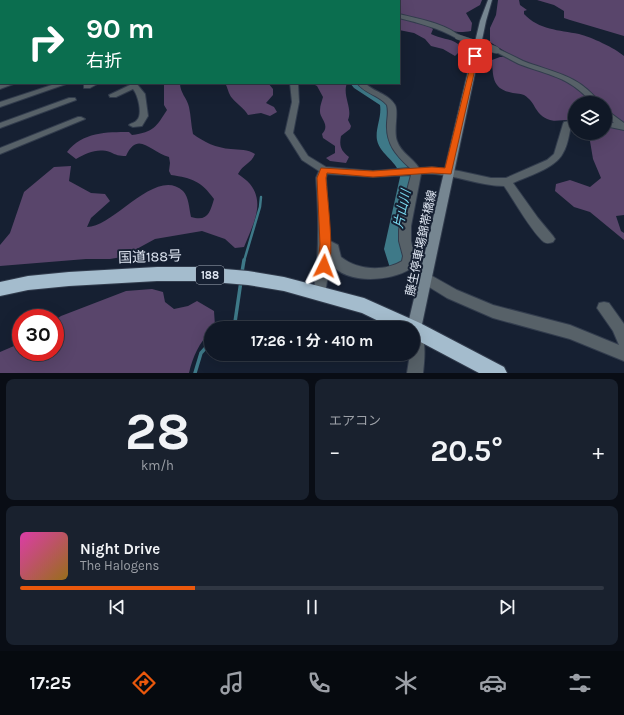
<!DOCTYPE html>
<html lang="ja">
<meta charset="utf-8">
<style>
:root{--surface:#101826;--page:#19212e;--text:#f1f3f6;--muted:#9ca0a7;--line:#303743;--accent:#ea580c}
body{margin:0;font-family:Karla,"Noto Sans JP",sans-serif;background:var(--page);color:var(--text);height:100vh;display:flex;flex-direction:column;font-size:15px;white-space:nowrap}
*{box-sizing:border-box;margin:0}
p{font-size:13px;color:var(--muted)}
.icon{flex:none;width:22px;height:22px;fill:none;stroke:currentColor;stroke-width:2;stroke-linecap:round;stroke-linejoin:round}
.map{position:relative;height:373px;overflow:hidden}
.details{display:flex;flex-direction:column;gap:6px;padding:6px;background:#090d15;flex:1}
.details>*{flex:none}
.top-card{position:absolute;left:0px;top:0px;width:400px;height:84px;box-shadow:0 4px 16px #0002,0 0 0 1px var(--line);background:#0b6e4f;color:#fff;overflow:hidden}
.fabs{position:absolute;left:568px;top:96px;display:grid;gap:8px}
.fabs a{display:grid;place-items:center;width:44px;height:44px;border-radius:50%;background:var(--surface);box-shadow:0 4px 16px #0002,0 0 0 1px var(--line);font-size:20px}
.speed{position:absolute;left:12px;top:309px;display:flex;gap:8px;font-size:20px;font-weight:700;text-align:center}
.speed>*{display:grid;place-content:center;width:52px;height:52px;border-radius:50%;background:var(--surface);box-shadow:0 4px 16px #0002,0 0 0 1px var(--line);line-height:1}
.speed .limit{border:6px solid #d22;background:#fff;color:#111}
.pin{position:absolute;display:grid;place-items:center;width:34px;height:34px;color:#fff;margin:-17px;border-radius:8px;box-shadow:0 2px 6px #0006}
.me{position:absolute;width:44px;margin:-22px;rotate:3deg;stroke-linejoin:round;filter:drop-shadow(0 0 3px #0008)}
.turn{display:flex;align-items:center;gap:14px;height:84px;padding:0 20px;font-size:18px}
.turn .icon{width:52px;height:52px;stroke-width:2.5}
.turn b{display:block;font-size:28px;line-height:34px}
.big{font-size:30px;font-weight:700;line-height:1.1}
.details .card{flex:1;display:flex;flex-direction:column;justify-content:center;gap:6px;min-width:0;padding:0 14px;border-radius:8px;background:var(--page)}
.details .dial{align-items:center;gap:0}
.dial b{font-size:52px;line-height:1}
.song{display:flex;align-items:center;gap:12px}
.cover{width:48px;height:48px;border-radius:6px;background:linear-gradient(135deg,hsl(320 70% 55%),hsl(40 70% 35%))}
.played{height:4px;border-radius:2px;background:linear-gradient(90deg,var(--accent) 30%,var(--line) 30%)}
.keys{display:flex;justify-content:space-around;direction:ltr}
.heat{display:flex;justify-content:space-between;align-items:center;font-size:22px;direction:ltr}
.details .tiles{flex:1;display:grid;gap:6px;grid-template-columns:1fr 1fr}
.card:last-child{grid-column:span 2}
.trip{position:absolute;left:204px;top:321px;width:216px;height:40px;border-radius:20px;background:var(--surface);box-shadow:0 4px 16px #0002,0 0 0 1px var(--line);font-weight:700;line-height:40px;text-align:center}
.menu{display:flex;height:64px;justify-content:space-around;align-items:center;background:#060a0f;color:var(--muted)}
.menu .icon{width:28px;height:28px}
.menu .active{color:var(--accent)}
.menu b{font-size:18px;color:var(--text)}
.map>svg:first-child{display:block}
.forest{fill:#59456b}
.lines{fill:none;stroke-linecap:round;stroke-linejoin:round}
.stream-far1{stroke:#3e7988;stroke-width:2.5}
.stream{stroke:#3e7988;stroke-width:3.5}
.river{fill:#3e7988;fill-rule:evenodd}
.street-casing{stroke:#323c4d;stroke-width:2}
.secondary-casing{stroke:#323c4d;stroke-width:2}
.highway-casing{stroke:#323c4d;stroke-width:2}
.street{fill:#576168;fill-rule:evenodd}
.secondary{fill:#768691;fill-rule:evenodd}
.highway{fill:#a4bccd;fill-rule:evenodd}
.street-bridge-far1-casing{stroke:#323c4d;stroke-width:6;stroke-linecap:butt}
.street-bridge-casing{stroke:#323c4d;stroke-width:8;stroke-linecap:butt}
.street-bridge-far1{stroke:#576168;stroke-width:5.5}
.street-bridge{stroke:#576168;stroke-width:7}
.route{fill:#ea580c;stroke:#983908}
.labels{text-anchor:middle;dominant-baseline:central;stroke-width:4;stroke-linejoin:round;paint-order:stroke}
.shield{fill:#162032;stroke:#a4acba;stroke-width:1}
.shield-label{font-size:11px;font-weight:bold;fill:#e1e8f4}
.street-label{font-size:12px;fill:#e1e8f4;stroke:#162032}
.water-label{font-size:13px;font-style:italic;fill:#79d8ef;stroke:#162032}
.near-street-label{font-size:14px;fill:#e1e8f4;stroke:#162032}
</style>
<div class="map">
<svg width="624" height="373" viewBox="0 0 624 373">
<rect width="100%" height="100%" fill="#162032"/>
<!-- forest -->
<path class="forest" d="M331,0H482L480,5L466,13L472,23L471,31C450,35 450,27 431,23L429,26L433,29L431,34C440,39 450,38 458,44V53L455,56L443,49L431,46L425,39L414,33L399,30V1Z
M498,0H519L520,5L527,10L524,11V14C539,30 559,30 579,34C591,37 615,48 624,56V215L616,216L621,231L624,233V240L590,212L574,207L555,191L556,184L570,180L590,187L601,178L593,159L590,141L596,133H605V103H575V120C567,119 555,122 550,120C534,115 537,103 524,95C520,93 514,94 509,92C492,88 493,75 492,60L500,57H507L509,54L490,42V28L496,15Z
M537,0H624V36L570,20L564,18V11L554,5Z
M164,83H180C180,93 187,98 189,107C191,116 191,125 193,134C204,142 216,148 231,149C239,150 248,149 255,154C251,164 243,164 238,174C242,177 247,180 250,184C266,204 252,226 244,247L235,248L225,239L202,231L155,239L122,257L110,259H86L0,266V245L10,233L24,192L54,167L71,166L69,181L91,193L105,194L110,201L91,218L87,227C114,227 156,166 183,191C189,197 189,209 191,217C208,222 210,212 214,199C201,181 192,178 171,175L169,171L170,163L169,157C150,152 138,130 126,156C119,156 116,155 110,152C97,148 87,153 76,159L67,152C82,132 107,132 129,132L132,135C154,132 156,127 167,110L164,105Z
M225,83H268L273,89V95L266,103L274,107L277,112L270,116L261,113L248,115C244,108 237,104 232,98C228,93 228,88 225,83Z
M311,83H347C342,96 353,108 348,120L351,126L350,129L341,136C339,146 341,151 349,157L346,163L330,161L326,158L335,153V146L323,138L322,134C331,124 319,119 320,110C320,105 322,101 323,97L317,86Z
M152,289L163,292L165,302L174,309L188,306L197,301L214,311L215,326L211,328V331C199,343 193,356 189,373H0V352L21,343V352H55V320L61,316L126,291Z"/>
<g class="lines">
<!-- stream-far1 -->
<path class="stream-far1" d="M244,261L260,207L261,197"/>
<!-- stream -->
<path class="stream" d="M242,272L244,260
M231,328L235,322L241,281
M195,373L201,353L211,342"/>
<!-- river -->
<path class="river" d="M350,83H362L390,101L393,110L391,139L412,165L416,177L402,249L407,262L404,268L397,270L390,268L384,249L400,177C399,162 380,155 377,140C375,129 382,117 380,105L354,88Z"/>
<!-- street casing -->
<g class="street-casing">
<path id="street" d="M205,0H209V1H205Z
M214,0H220V1H214Z
M301,0H308V1H301Z
M368,0H372V1H368Z
M399,14C419,19 445,23 461,37L456,38C438,28 419,23 399,18Z
M0,31H1V35H0Z
M0,41H1L0,46Z
M494,49H498C507,53 515,57 523,61C554,73 578,74 600,103H592C569,76 550,76 519,64C511,60 502,55 494,51Z
M0,54H1V58H0Z
M0,68H1V72H0Z
M5,83H16L0,89V85Z
M58,83H69L0,107V102Z
M88,83H99L90,88H84V84Z
M128,83H136L145,94L148,116L142,126L133,127L129,125C131,123 135,123 137,120C143,114 138,95 133,89L116,97H110L109,95L130,85Z
M290,83H298L299,102L293,133L308,156L326,167L373,171L410,168C396,155 386,144 387,124C387,118 389,112 387,105C379,95 365,94 357,83H365C373,92 388,93 395,105C399,112 393,130 397,141C401,153 413,158 419,168L432,167L459,171L491,178H506L547,160L554,154L563,124L564,122L575,120V124L571,126C569,134 568,145 563,153C556,168 528,176 513,183L538,218L553,236L555,239L553,242C550,243 547,244 544,242C531,231 514,200 504,186C476,186 450,172 421,174L411,226V241L415,258L410,269C390,282 344,285 330,262L325,294L324,298L319,300L314,298L313,294C320,255 319,217 316,178L319,171L302,160L285,133L292,102ZM327,174L373,177L411,175L404,202L399,230V241L403,256L402,261C384,272 357,270 341,257L338,245L330,241L326,178Z
M69,98H75L76,100L0,128V123Z
M605,109L624,123V130L605,126V122L614,123L605,115Z
M78,117H81L85,119L0,154V148Z
M425,272L457,290L493,305L570,325L619,345L613,331L597,308L599,303L604,302L609,303L624,324V361L570,339L493,318L447,298L421,282L419,278L421,274Z
M414,322L419,324C426,340 425,356 423,373H407L410,354H413V328H407L409,324Z"/>
</g>
<!-- secondary casing -->
<g class="secondary-casing">
<path id="secondary" d="M488,0H492L486,21L421,329L419,334L414,336L413,328H407L480,21Z"/>
</g>
<!-- highway casing -->
<g class="highway-casing">
<path id="highway" d="M157,267H201L248,271L284,277L364,298L420,323L504,367L507,373H479L413,338V328H393L362,313L284,291L248,285L201,281H157L69,286L28,290L0,296V282L28,276L69,272Z"/>
</g>
<!-- street -->
<use href="#street" class="street"/>
<!-- secondary -->
<use href="#secondary" class="secondary"/>
<!-- highway -->
<use href="#highway" class="highway"/>
<!-- street-bridge-far1 casing -->
<g class="street-bridge-far1-casing">
<path id="street-bridge-far1" d="M458,37L482,45"/>
</g>
<!-- street-bridge casing -->
<g class="street-bridge-casing">
<path id="street-bridge" d="M479,44L496,50"/>
</g>
<!-- street-bridge-far1 -->
<use href="#street-bridge-far1" class="street-bridge-far1"/>
<!-- street-bridge -->
<use href="#street-bridge" class="street-bridge"/>
</g>
<!-- route -->
<path class="route" d="M473,55L478,56L451,174L432,173L373,177L327,173L326,178C327,196 335,255 328,269L324,271L320,269L318,266L320,244L317,178L321,168L373,171L432,167L445,168Z"/>
<g class="labels">
<!-- shield labels -->
<rect class="shield" x="196" y="266" width="28" height="18" rx="3"/>
<g class="shield-label">
<text x="210" y="275">188</text>
</g>
<!-- street labels -->
<g class="street-label">
<text transform="translate(421 243) rotate(-78)">藤生停車場錦帯橋線</text>
</g>
<!-- water labels -->
<g class="water-label">
<text transform="translate(402 209) rotate(-78)">片山川</text>
</g>
<!-- near-street labels -->
<g class="near-street-label">
<text transform="translate(150 257) rotate(-2)">国道188号</text>
</g>
</g>
</svg>
<div class="fabs">
<a><svg class="icon" aria-label="layers" viewBox="0 0 24 24"><path d="M12 4l9 5-9 5-9-5zM3 14l9 5 9-5"/></svg></a>
</div>
<div class="speed"><div class="limit">30</div></div>
<div class="pin" style="left:475px;top:56px;background:#d93025"><svg class="icon" aria-label="arrive" viewBox="0 0 24 24"><path d="M6 21V4h12l-3 4 3 4H6"/></svg></div>
<svg class="me" style="left:324px;top:266px" viewBox="-20 -20 40 40"><path d="M0-17L14 15 0 8-14 15z" fill="#ea580c" stroke="#fff" stroke-width="4"/></svg>
<div class="trip">17:26 · 1 分 · 410 m</div>
<div class="top-card">
<div class="turn"><svg class="icon" aria-label="right" viewBox="0 0 24 24"><path d="M7 20v-9h11M14 6l5 5-5 5"/></svg><div><b>90 m</b>右折</div></div>
</div>
</div>
<section class="details">
<div class="tiles">
<div class="card dial"><b>28</b><p>km/h</p></div>
<div class="card"><p>エアコン</p>
<div class="heat"><a>−</a><b class="big">20.5°</b><a>+</a></div>
</div>
<div class="card">
<div class="song"><i class="cover"></i><div><b>Night Drive</b><p>The Halogens</p></div></div>
<div class="played"></div>
<div class="keys"><svg class="icon" aria-label="previous" viewBox="0 0 24 24"><path d="M18 5L8 12l10 7zM5 5v14"/></svg><svg class="icon" aria-label="pause" viewBox="0 0 24 24"><path d="M8 5v14M16 5v14"/></svg><svg class="icon" aria-label="next" viewBox="0 0 24 24"><path d="M6 5l10 7-10 7zM19 5v14"/></svg></div>
</div>
</div>
</section>
<nav class="menu">
<b>17:25</b>
<svg class="icon active" aria-label="directions" viewBox="0 0 24 24"><path d="M12 3l9 9-9 9-9-9zM9 14v-3h6M13 9l2 2-2 2"/></svg>
<svg class="icon" aria-label="music" viewBox="0 0 24 24"><path d="M9 18V5l10-2v13"/><circle cx="6" cy="18" r="3"/><circle cx="16" cy="16" r="3"/></svg>
<svg class="icon" aria-label="phone" viewBox="0 0 24 24"><path d="M5 4h4l2 5-3 2q2 4 5 5l2-3 5 2v4C11 20 4 13 5 4z"/></svg>
<svg class="icon" aria-label="climate" viewBox="0 0 24 24"><path d="M12 3v18M4 7l16 10M4 17L20 7"/></svg>
<svg class="icon" aria-label="car" viewBox="0 0 24 24"><path d="M5 17H2v-5l4-1 3-4h7l3 4 3 1v5h-3M9 17h6M6 11h13"/><circle cx="7" cy="17" r="2"/><circle cx="17" cy="17" r="2"/></svg>
<svg class="icon" aria-label="filters" viewBox="0 0 24 24"><path d="M4 7h16M4 17h16"/><circle cx="9" cy="7" r="2"/><circle cx="15" cy="17" r="2"/></svg>
</nav>
